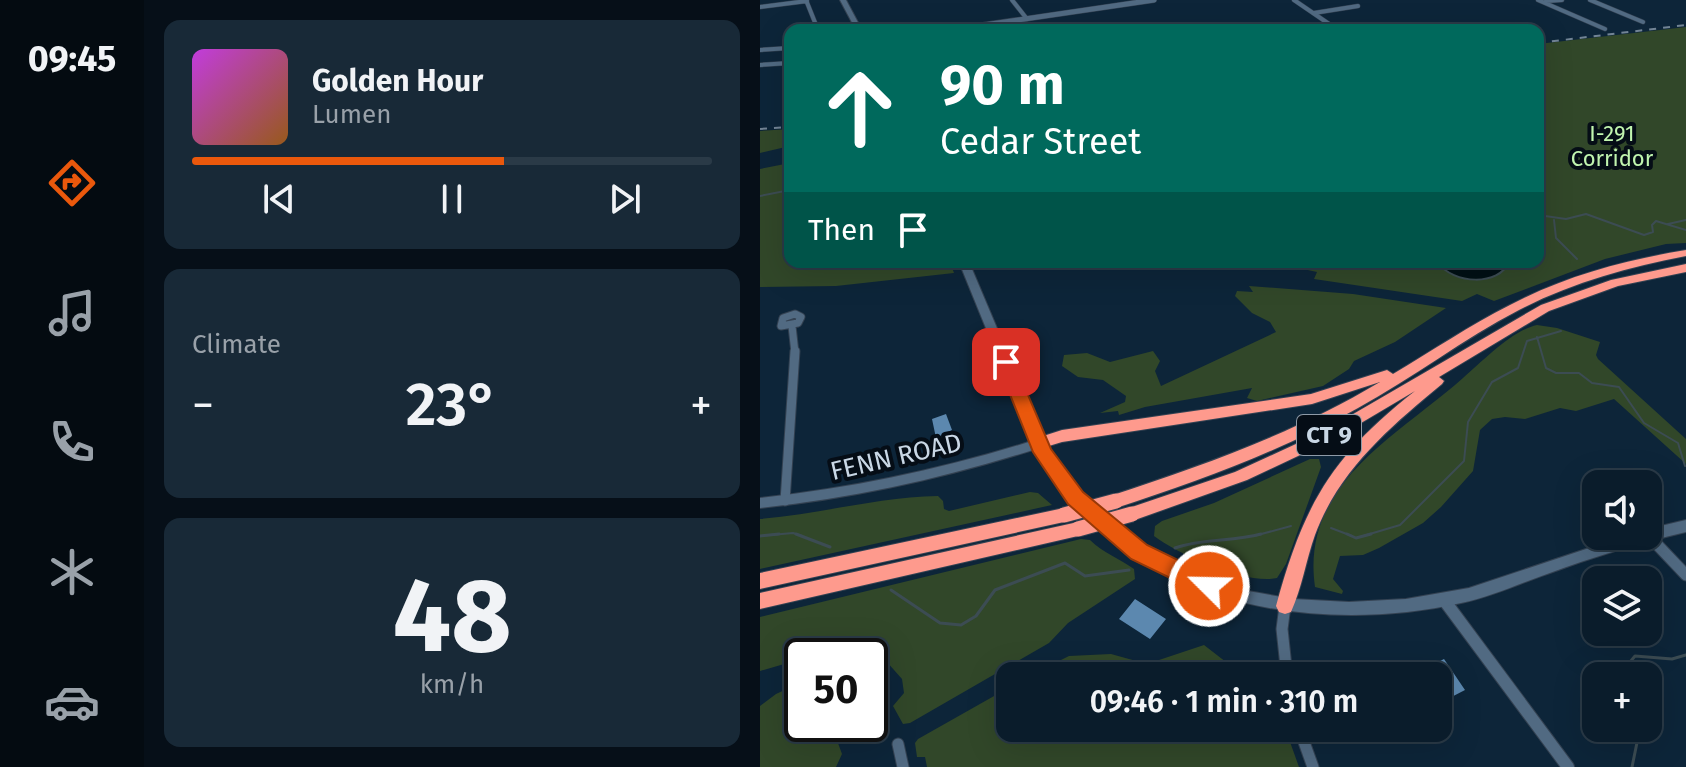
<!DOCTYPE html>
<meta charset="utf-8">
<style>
:root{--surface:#0a1c2b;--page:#182937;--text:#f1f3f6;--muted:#99a1a9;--line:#2a3a47;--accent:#ea580c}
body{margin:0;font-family:"Fira Sans",sans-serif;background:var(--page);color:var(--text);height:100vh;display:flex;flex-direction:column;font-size:30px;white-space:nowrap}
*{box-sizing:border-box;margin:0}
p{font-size:26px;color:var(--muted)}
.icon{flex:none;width:44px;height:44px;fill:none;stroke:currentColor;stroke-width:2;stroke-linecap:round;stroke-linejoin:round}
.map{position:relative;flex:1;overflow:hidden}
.details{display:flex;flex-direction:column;gap:20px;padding:20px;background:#060f18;width:616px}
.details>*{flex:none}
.banner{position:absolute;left:24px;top:24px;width:760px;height:244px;border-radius:16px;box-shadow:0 8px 32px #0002,0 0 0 2px var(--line);background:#00695c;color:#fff;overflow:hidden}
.fabs{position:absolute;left:822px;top:470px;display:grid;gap:16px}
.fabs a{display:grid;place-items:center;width:80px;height:80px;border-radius:16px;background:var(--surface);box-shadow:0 8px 32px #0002,0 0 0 2px var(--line);font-size:40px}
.speed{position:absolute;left:24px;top:638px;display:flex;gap:16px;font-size:40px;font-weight:700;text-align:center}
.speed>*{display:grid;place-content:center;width:104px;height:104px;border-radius:50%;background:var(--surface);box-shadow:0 8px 32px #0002,0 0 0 2px var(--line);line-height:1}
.speed .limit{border:4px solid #111;border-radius:12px;background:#fff;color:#111}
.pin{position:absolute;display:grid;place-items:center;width:68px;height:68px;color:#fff;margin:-34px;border-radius:16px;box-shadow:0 4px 12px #0006}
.me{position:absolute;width:88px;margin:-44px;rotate:293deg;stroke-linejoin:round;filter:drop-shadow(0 0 6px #0008)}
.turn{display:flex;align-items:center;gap:28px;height:168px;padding:0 24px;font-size:36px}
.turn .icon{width:104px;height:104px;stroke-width:2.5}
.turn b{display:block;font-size:56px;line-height:68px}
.then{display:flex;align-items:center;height:76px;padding:0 24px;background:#0003;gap:16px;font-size:30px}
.big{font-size:60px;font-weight:600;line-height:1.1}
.details .tile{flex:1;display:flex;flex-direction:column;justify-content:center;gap:12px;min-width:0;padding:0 28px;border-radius:16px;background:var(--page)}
.details .dial{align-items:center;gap:0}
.dial b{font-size:104px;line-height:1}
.song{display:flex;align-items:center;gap:24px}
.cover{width:96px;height:96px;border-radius:12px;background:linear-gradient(135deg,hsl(290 70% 55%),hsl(30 70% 35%))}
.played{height:8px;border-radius:4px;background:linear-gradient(90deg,var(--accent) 60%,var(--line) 60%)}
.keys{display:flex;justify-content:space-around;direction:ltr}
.heat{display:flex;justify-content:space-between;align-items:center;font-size:44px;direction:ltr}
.trip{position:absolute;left:236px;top:662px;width:456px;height:80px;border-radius:16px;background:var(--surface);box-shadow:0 8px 32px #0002,0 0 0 2px var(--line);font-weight:600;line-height:80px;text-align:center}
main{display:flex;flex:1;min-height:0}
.tab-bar{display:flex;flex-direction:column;width:144px;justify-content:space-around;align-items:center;background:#040b11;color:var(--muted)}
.tab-bar .icon{width:56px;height:56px}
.tab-bar .selected{color:var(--accent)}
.tab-bar b{font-size:36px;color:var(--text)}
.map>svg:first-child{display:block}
.green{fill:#314729}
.water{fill:#001015;stroke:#3c4c53;stroke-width:2}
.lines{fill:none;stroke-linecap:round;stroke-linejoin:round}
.stream-far1{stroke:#3c4c53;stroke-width:2}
.stream{stroke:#3c4c53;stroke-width:3}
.building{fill:#5c88af}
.minor-far3-casing{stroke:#344252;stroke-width:5}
.minor-far2-casing{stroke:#344252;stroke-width:9}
.minor-far1-casing{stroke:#344252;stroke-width:11}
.minor-casing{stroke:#344252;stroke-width:13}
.tertiary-far1-casing{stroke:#344252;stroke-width:6}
.tertiary-casing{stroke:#344252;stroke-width:14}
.secondary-casing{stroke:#344252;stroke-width:2}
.motorway-casing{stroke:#344252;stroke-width:2}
.minor-far3{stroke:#516a82;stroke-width:4}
.minor-far2{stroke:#516a82;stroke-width:7}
.minor-far1{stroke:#516a82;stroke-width:9}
.minor{stroke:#516a82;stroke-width:11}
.tertiary-far1{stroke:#516a82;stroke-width:5}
.tertiary{stroke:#516a82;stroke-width:12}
.secondary{fill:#516a82;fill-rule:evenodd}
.motorway{fill:#fe9a8d;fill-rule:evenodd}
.rail{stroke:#728495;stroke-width:2;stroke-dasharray:7 7;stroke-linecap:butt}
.motorway-bridge-casing{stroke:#344252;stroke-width:17;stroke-linecap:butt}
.motorway-bridge{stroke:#fe9a8d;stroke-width:15}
.route{fill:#ea580c;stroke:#983908;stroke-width:2}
.labels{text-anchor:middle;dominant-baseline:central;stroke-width:8;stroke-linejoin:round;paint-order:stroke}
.far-park-label{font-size:22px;fill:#c1f5af;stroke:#050d16}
.shield{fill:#050d16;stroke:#8e9aa7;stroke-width:2}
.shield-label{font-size:24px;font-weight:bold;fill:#c9d7e5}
.street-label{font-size:26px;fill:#c9d7e5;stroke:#050d16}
</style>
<main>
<nav class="tab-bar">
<b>09:45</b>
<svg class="icon selected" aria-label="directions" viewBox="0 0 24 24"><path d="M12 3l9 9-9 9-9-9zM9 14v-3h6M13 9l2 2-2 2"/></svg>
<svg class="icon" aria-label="music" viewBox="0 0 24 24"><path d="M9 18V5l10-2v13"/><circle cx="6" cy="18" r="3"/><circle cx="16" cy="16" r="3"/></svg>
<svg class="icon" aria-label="phone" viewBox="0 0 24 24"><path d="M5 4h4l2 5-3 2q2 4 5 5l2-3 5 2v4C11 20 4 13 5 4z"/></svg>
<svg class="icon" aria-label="climate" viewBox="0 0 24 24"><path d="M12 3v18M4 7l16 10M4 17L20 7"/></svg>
<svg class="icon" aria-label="car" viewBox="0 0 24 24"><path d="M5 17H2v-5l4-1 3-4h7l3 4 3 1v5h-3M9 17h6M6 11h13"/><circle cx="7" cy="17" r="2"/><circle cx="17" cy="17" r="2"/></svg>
</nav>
<section class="details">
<div class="tile">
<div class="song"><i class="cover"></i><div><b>Golden Hour</b><p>Lumen</p></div></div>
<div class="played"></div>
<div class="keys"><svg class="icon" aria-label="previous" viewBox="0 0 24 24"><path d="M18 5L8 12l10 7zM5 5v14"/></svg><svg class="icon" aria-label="pause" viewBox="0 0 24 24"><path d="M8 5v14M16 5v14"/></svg><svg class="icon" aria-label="next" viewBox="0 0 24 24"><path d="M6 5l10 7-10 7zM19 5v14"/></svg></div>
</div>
<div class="tile"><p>Climate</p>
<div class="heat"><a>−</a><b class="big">23°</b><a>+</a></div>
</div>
<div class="tile dial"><b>48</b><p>km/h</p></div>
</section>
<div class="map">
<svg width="926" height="767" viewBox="0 0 926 767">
<rect width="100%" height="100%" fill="#0d2539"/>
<!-- green -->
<path class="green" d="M926,27V243L906,244L845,259L734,301L717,294L702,301L554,279L557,272L543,269L541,265L544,262H778V44Z
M30,129V146L0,153V131Z
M30,163V262H190L194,273L76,286L0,287V169Z
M489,286L593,294L686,308L635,342L594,361L589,369L563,386L497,401L487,398L492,388L385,407L359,415L358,411L340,413L365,402L366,396L343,380L318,377L302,366L304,355L327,353L350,362L393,351L400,361L395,371L401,386L516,332L510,322L492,313L475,296L477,291L493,292Z
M777,325L797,328L840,342L836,355L838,359L926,439V464L854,399L816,411L800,408L765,419L745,417L732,419L720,430L713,471L681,507L663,523L619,548L603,555L580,556L573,579L583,591L582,594L555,587C540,483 638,436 703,378C723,361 751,331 777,325Z
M550,459H559L561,467L526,564L517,578C487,585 419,555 394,536L395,526L402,521L454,503Z
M270,492L278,493L292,505L0,569V519C60,514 119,497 178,496L183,501L184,509L189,511Z
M321,539L330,540C343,553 359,558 374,569L375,579L308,623L289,643L150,723L143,724L133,706L144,693L142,679L118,652L58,648L31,662L0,671V617Z
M444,645L484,676H269L309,656L351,654L387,664Z
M42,682V724H71L82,754L76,767H0V706L16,694Z
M250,687V728H525L539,767H167L165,757H157L155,743L158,739Z"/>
<!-- water -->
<path class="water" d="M677,262H749C739,286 694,285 677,262Z"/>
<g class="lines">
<!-- stream-far1 -->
<path class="stream-far1" d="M0,196L30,190
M778,215L806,219L826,214L884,235L893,232L892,225L896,221L926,230
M794,220L796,238L817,259
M908,224L926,220
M777,337L786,368L796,373H819L832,383L859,387L884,423L918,443L925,466
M571,528L592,536
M0,536L33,533L42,536
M494,536L531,526
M603,536L640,525L704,461L708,422L732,382L758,368L767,341L801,331"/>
<!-- stream -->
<path class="stream" d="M36,534L70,547
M587,534L596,538L611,534
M0,536L19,534
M415,548C443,538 472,542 501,534
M131,590L180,623L201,625L216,616L235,590L305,563L325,576L369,570
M876,676L870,662L875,656L912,659L926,655
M872,767L880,728"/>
</g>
<!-- building -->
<path class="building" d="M186,414L192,430L176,438L172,419Z
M375,599L406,619L390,639L359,619Z
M684,659L705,690L678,704V676H651Z"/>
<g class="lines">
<!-- minor-far3 casing -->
<g class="minor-far3-casing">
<path id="minor-far3" d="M46,0L58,30
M252,0L267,19
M534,0L575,28
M778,0L845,29
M830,0L883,22
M786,1L802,0
M0,7L47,1
M554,13L598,6
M0,50L30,48
M0,65L30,63"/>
</g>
<!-- minor-far2 casing -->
<g class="minor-far2-casing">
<path id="minor-far2" d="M35,314L41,317L38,323L21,326L23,318Z
M32,326L35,353"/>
</g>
<!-- minor-far1 casing -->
<g class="minor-far1-casing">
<path id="minor-far1" d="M25,501L35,351"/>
</g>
<!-- minor casing -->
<g class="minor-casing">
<path id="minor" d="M888,535L926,575
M525,606L522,629L527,676
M539,728L553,767
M138,744L143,767"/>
</g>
<!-- tertiary-far1 casing -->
<g class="tertiary-far1-casing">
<path id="tertiary-far1" d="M189,30L394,0"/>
</g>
<!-- tertiary casing -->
<g class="tertiary-casing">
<path id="tertiary" d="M684,600L808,767"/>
</g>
<!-- secondary casing -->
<g class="secondary-casing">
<path id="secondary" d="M80,0H86L102,30H96Z
M199,262H209L282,435L299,470L336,513L380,547L428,572L477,589L533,599L589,602L646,599L709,588L865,536H888V529L926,520V532C879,543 833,557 787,574C758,584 730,597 701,603C566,633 402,610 309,499C296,483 285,468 276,449C185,478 95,498 0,508V498C93,488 183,469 272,441Z"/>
</g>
<!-- motorway casing -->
<g class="motorway-casing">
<path id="motorway" d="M926,250V256C868,267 811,283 759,310C703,339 653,378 598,408C521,451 439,481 356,508L350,506L348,501L350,496C444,465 535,433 620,382L552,404L302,442L279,449L274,447L271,443L274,439L302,430L551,394L627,370L633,374C672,351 710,325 750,305C805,276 865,260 926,250Z
M926,264V272L858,286L789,311L679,377L684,381L682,384C630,427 579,470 555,535C546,560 542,588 531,612L525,614L519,612L516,606C544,504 571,457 655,391L574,439L487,480L372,521L366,519L364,514L366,509L475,472L564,431L781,305L851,280Z
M304,508L310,510L312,515L310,520L304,522L0,589V573Z
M318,522L324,524L326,529L324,534L318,536L0,609V593Z"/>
</g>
<!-- minor-far3 -->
<use href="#minor-far3" class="minor-far3"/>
<!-- minor-far2 -->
<use href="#minor-far2" class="minor-far2"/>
<!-- minor-far1 -->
<use href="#minor-far1" class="minor-far1"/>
<!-- minor -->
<use href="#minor" class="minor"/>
<!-- tertiary-far1 -->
<use href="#tertiary-far1" class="tertiary-far1"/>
<!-- tertiary -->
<use href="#tertiary" class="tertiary"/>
<!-- secondary -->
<use href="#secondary" class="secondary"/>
<!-- motorway -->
<use href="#motorway" class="motorway"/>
<!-- rail -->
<path class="rail" d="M778,43L926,25
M0,129L30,127"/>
<!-- motorway-bridge casing -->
<g class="motorway-bridge-casing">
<path id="motorway-bridge" d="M304,515L356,501
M318,529L372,514"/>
</g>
<!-- motorway-bridge -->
<use href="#motorway-bridge" class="motorway-bridge"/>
</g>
<!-- route -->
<path class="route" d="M246,356L254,362L291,449L323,492L387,545L457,579L460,586L457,593L449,596L441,593L371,559L308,504L273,452L237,362Z"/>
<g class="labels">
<!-- far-park labels -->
<g class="far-park-label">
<text x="852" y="133">I-291<tspan x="852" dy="25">Corridor</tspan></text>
</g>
<!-- shield labels -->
<rect class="shield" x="537" y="415" width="64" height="40" rx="6"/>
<g class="shield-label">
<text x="569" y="435">CT 9</text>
</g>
<!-- street labels -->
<g class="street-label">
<text transform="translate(136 457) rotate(-13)">FENN ROAD</text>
</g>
</g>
</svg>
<div class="fabs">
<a><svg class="icon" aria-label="sound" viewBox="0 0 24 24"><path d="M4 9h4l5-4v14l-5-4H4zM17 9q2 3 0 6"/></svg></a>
<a><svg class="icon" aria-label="layers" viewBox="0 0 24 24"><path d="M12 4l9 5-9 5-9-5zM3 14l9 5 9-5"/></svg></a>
<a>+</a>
</div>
<div class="speed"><div class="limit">50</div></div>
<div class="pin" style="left:246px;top:362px;background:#d93025"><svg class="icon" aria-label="arrive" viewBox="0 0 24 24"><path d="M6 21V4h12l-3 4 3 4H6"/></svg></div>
<svg class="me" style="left:449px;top:586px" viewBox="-20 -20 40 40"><circle r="17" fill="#ea580c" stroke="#fff" stroke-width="3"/><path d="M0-11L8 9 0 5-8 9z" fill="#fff"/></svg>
<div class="trip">09:46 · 1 min · 310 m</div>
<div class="banner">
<div class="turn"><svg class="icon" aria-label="ahead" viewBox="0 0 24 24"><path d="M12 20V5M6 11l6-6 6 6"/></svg><div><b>90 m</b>Cedar Street</div></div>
<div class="then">Then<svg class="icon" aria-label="arrive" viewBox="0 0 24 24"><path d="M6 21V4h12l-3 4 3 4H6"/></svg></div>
</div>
</div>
</main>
